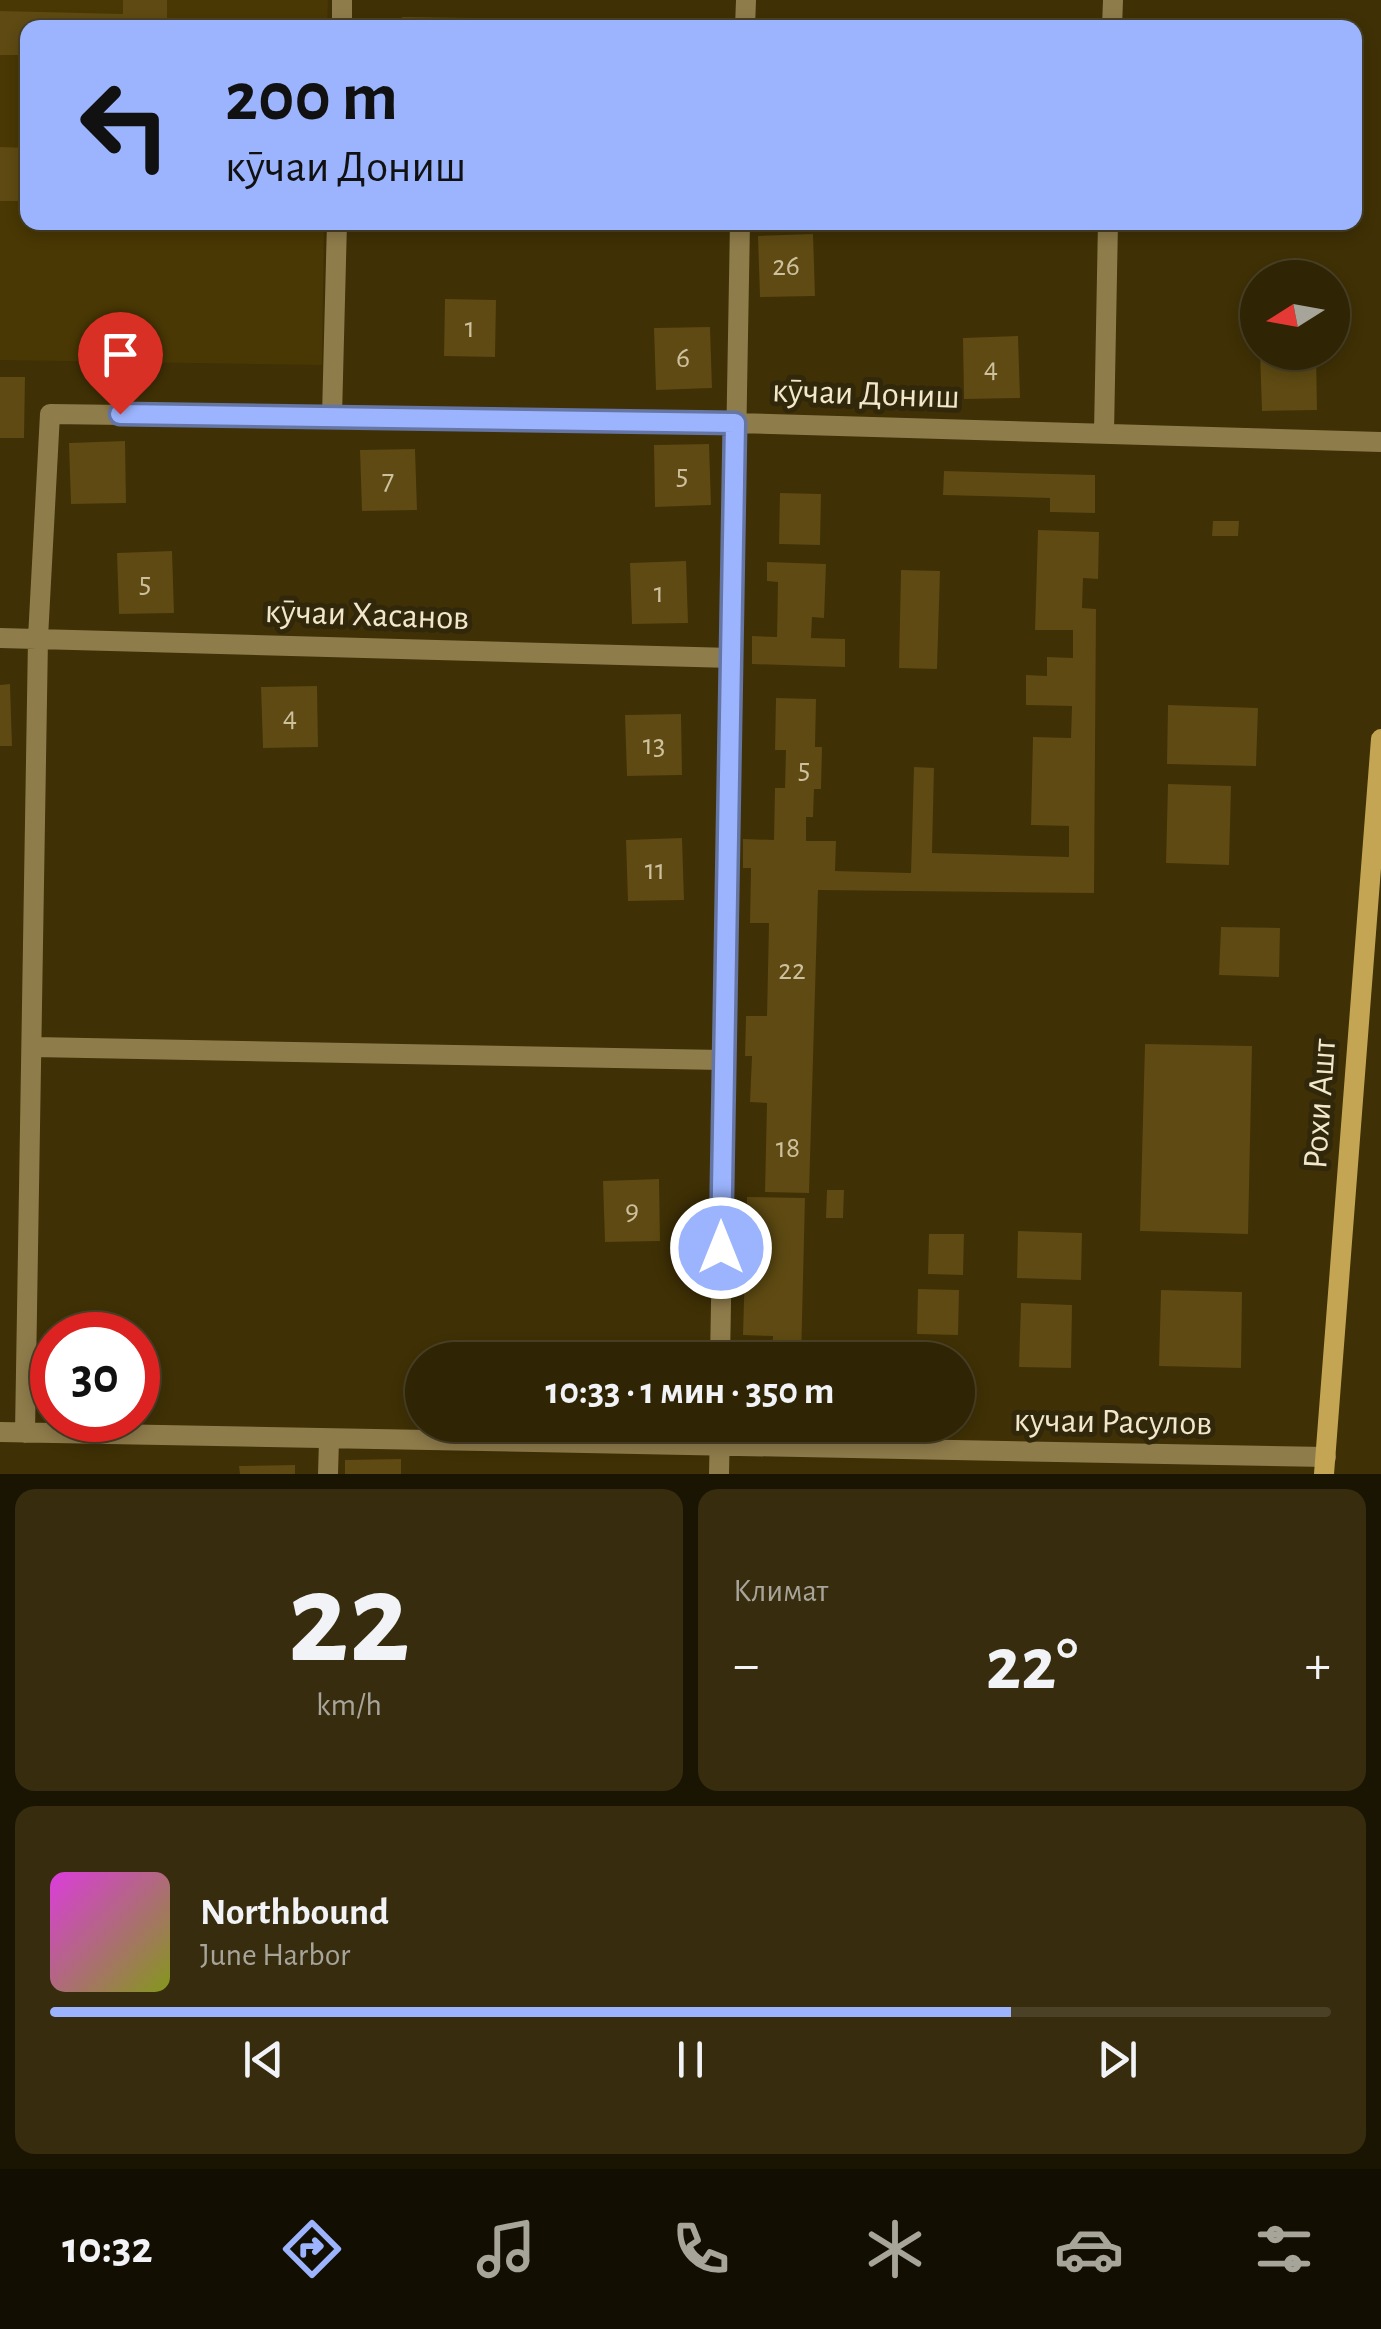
<!DOCTYPE html>
<html lang="ru">
<meta charset="utf-8">
<style>
:root{--surface:#2f2404;--page:#372c0e;--text:#f1f3f6;--muted:#a7a49a;--line:#4a4126;--accent:#9bb4fd}
body{margin:0;font-family:"Alegreya Sans",sans-serif;background:var(--page);color:var(--text);height:100vh;display:flex;flex-direction:column;font-size:38px;white-space:nowrap}
*{box-sizing:border-box;margin:0}
p{font-size:32px;color:var(--muted)}
.icon{flex:none;width:55px;height:55px;fill:none;stroke:currentColor;stroke-width:2;stroke-linecap:round;stroke-linejoin:round}
.map{position:relative;height:1474px;overflow:hidden}
.drawer{display:flex;flex-direction:column;gap:15px;padding:15px;background:#1a1402;flex:1}
.drawer>*{flex:none}
.guide{position:absolute;left:20px;top:20px;width:1342px;height:210px;border-radius:20px;box-shadow:0 5px 15px #0003,0 0 0 2px var(--line);background:#9bb4fd;color:#111;overflow:hidden}
.needle{width:65px;rotate:259deg}
.fabs{position:absolute;left:1240px;top:260px;display:grid;gap:20px}
.fabs a{display:grid;place-items:center;width:110px;height:110px;border-radius:50%;background:var(--surface);box-shadow:0 5px 15px #0003,0 0 0 2px var(--line);font-size:50px}
.speed{position:absolute;left:30px;top:1312px;display:flex;gap:20px;font-size:50px;font-weight:700;text-align:center}
.speed>*{display:grid;place-content:center;width:130px;height:130px;border-radius:50%;background:var(--surface);box-shadow:0 5px 15px #0003,0 0 0 2px var(--line);line-height:1}
.speed .limit{border:15px solid #d22;background:#fff;color:#111}
.pin{position:absolute;display:grid;place-items:center;width:85px;height:85px;color:#fff;margin:-102px -42px;border-radius:50% 50% 50% 0;rotate:-45deg;box-shadow:0 0 10px #0007}
.pin .icon{rotate:45deg}
.me{position:absolute;width:110px;margin:-55px;rotate:0deg;stroke-linejoin:round;filter:drop-shadow(0 0 8px #0008)}
.turn{display:flex;align-items:center;gap:35px;height:210px;padding:0 40px;font-size:45px}
.turn .icon{width:130px;height:130px;stroke-width:2.5}
.turn b{display:block;font-size:70px;line-height:85px}
.big{font-size:75px;font-weight:700;line-height:1.1}
.drawer .tile{flex:1;display:flex;flex-direction:column;justify-content:center;gap:15px;min-width:0;padding:0 35px;border-radius:20px;background:var(--page)}
.drawer .dial{align-items:center;gap:0}
.dial b{font-size:130px;line-height:1}
.song{display:flex;align-items:center;gap:30px}
.cover{width:120px;height:120px;border-radius:15px;background:linear-gradient(135deg,hsl(300 70% 55%),hsl(70 70% 35%))}
.played{height:10px;border-radius:5px;background:linear-gradient(90deg,var(--accent) 75%,var(--line) 75%)}
.keys{display:flex;justify-content:space-around;direction:ltr}
.heat{display:flex;justify-content:space-between;align-items:center;font-size:55px;direction:ltr}
.drawer .tiles{flex:1;display:grid;gap:15px;grid-template-columns:1fr 1fr}
.tile:last-child{grid-column:span 2}
.trip{position:absolute;left:405px;top:1342px;width:570px;height:100px;border-radius:50px;background:var(--surface);box-shadow:0 5px 15px #0003,0 0 0 2px var(--line);font-weight:700;line-height:100px;text-align:center}
.menu{display:flex;height:160px;justify-content:space-around;align-items:center;background:#130e02;color:var(--muted)}
.menu .icon{width:70px;height:70px}
.menu .selected{color:var(--accent)}
.menu b{font-size:45px;color:var(--text)}
.map>svg:first-child{display:block}
.built{fill:#493804}
.building{fill:#5e4a12}
.lines{fill:none;stroke-linecap:round;stroke-linejoin:round}
.street{stroke:#8f7c4b;stroke-width:20}
.secondary{stroke:#c3a553;stroke-width:20}
.route-casing{stroke:#6575a4;stroke-width:25}
.route{stroke:#9bb4fd;stroke-width:18}
.labels{text-anchor:middle;dominant-baseline:central;stroke-width:10;stroke-linejoin:round;paint-order:stroke}
.number-label{font-size:30px;fill:#cdc09d}
.street-label{font-size:35px;fill:#f2e7cb;stroke:#31270a}
</style>
<div class="map">
<svg width="1381" height="1474" viewBox="0 0 1381 1474">
<rect width="100%" height="100%" fill="#3f3005"/>
<!-- built -->
<path class="built" d="M0,0H328L327,27L28,28V222L324,223L322,365L0,360Z"/>
<!-- building -->
<path class="building" d="M123,0H167V28H28V55H0V11L123,14Z
M402,17L471,18V28H402Z
M0,147L28,148V201H0Z
M617,222H672V230L617,232Z
M813,234L815,296L760,297L758,236Z
M445,299L496,300L495,357L444,356Z
M710,327L712,388L656,390L654,328Z
M1018,336L1020,398L964,399L963,338Z
M1260,352H1316L1317,410L1262,411Z
M0,377H25L24,438H0Z
M125,441L126,503L71,504L69,443Z
M709,444L711,505L655,507L654,445Z
M415,449L417,510L362,511L360,450Z
M944,471L1095,475V513L1050,512V498L943,495Z
M780,493L821,494L820,545L779,544Z
M1213,521H1239L1238,536H1212Z
M1038,530L1099,532L1098,579L1083,578L1082,608L1096,609L1094,893L818,890L809,1193L765,1192L767,1103L750,1102L752,1056H745L746,1016H767L769,923H750L751,868H743V839L774,840L775,788H785L786,750H775L776,698L816,699L815,747H822L821,789H814L813,817H806V841H836L835,871L911,873L914,767L934,768L932,853L1069,857V826L1031,825L1033,737L1071,738L1072,706L1026,705V675L1047,676V657L1073,658V630H1035Z
M172,551L174,613L119,614L117,553Z
M686,561L688,623L632,624L630,563Z
M767,562L826,564L824,618L812,617L811,638L845,639V667L752,664V636L777,637L778,582L767,581Z
M901,570L940,571L937,669L899,668Z
M10,684L12,746H0V685Z
M317,686L318,747L263,748L261,687Z
M1168,705L1258,708L1256,766L1167,764Z
M681,714L682,775L627,776L625,715Z
M1168,784L1231,786L1229,865L1166,863Z
M682,838L684,900L628,901L626,840Z
M1221,927L1280,928L1279,977L1219,975Z
M1145,1044L1252,1046L1248,1234L1140,1231Z
M659,1179L660,1241L605,1242L603,1181Z
M827,1190H844L843,1218H826Z
M747,1197L805,1198L801,1360H757V1355L772,1356L773,1336L743,1335Z
M1018,1231L1082,1233L1081,1280L1017,1278Z
M929,1234H964L963,1275L928,1274Z
M918,1289L959,1290L958,1335L917,1334Z
M1161,1290L1242,1292L1241,1368L1159,1366Z
M1021,1303L1072,1305L1071,1368L1019,1367Z
M401,1459V1474H345V1460Z
M295,1465V1474H240L239,1466Z"/>
<g class="lines">
<!-- street -->
<path class="street" d="M342,28V0
M745,28L746,0
M1112,28L1113,0
M332,416L337,222
M1104,433L1108,222
M0,638L732,658
M34,1047L722,1060
M720,1360L740,222
M0,1432L1326,1457
M25,1433L38,638L50,414L735,423L1381,442
M328,1474L329,1440
M719,1474L720,1425"/>
<!-- secondary -->
<path class="secondary" d="M1324,1474L1381,739"/>
</g>
<g class="lines">
<!-- route casing -->
<g class="route-casing">
<path id="route" d="M120,414L735,423L721,1248"/>
</g>
<!-- route -->
<use href="#route" class="route"/>
</g>
<g class="labels">
<!-- number labels -->
<g class="number-label">
<text x="786" y="266">26</text>
<text x="470" y="328">1</text>
<text x="683" y="358">6</text>
<text x="991" y="368">4</text>
<text x="682" y="475">5</text>
<text x="388" y="480">7</text>
<text x="145" y="583">5</text>
<text x="659" y="593">1</text>
<text x="290" y="717">4</text>
<text x="654" y="745">13</text>
<text x="804" y="769">5</text>
<text x="655" y="870">11</text>
<text x="792" y="970">22</text>
<text x="788" y="1148">18</text>
<text x="632" y="1211">9</text>
</g>
<!-- street labels -->
<g class="street-label">
<text transform="translate(866 394) rotate(2)">кӯчаи Дониш</text>
<text transform="translate(367 615) rotate(2)">кӯчаи Хасанов</text>
<text transform="translate(1320 1104) rotate(-86)">Рохи Ашт</text>
<text transform="translate(1113 1422) rotate(1)">кучаи Расулов</text>
</g>
</g>
</svg>
<div class="fabs">
<a><svg class="needle" viewBox="-14 -14 28 28"><path d="M0-13l5 13h-10z" fill="#e53935"/><path d="M0 13l5-13h-10z" fill="#a7a49a"/></svg></a>
</div>
<div class="speed"><div class="limit">30</div></div>
<div class="pin" style="left:120px;top:414px;background:#d93025"><svg class="icon" aria-label="arrive" viewBox="0 0 24 24"><path d="M6 21V4h12l-3 4 3 4H6"/></svg></div>
<svg class="me" style="left:721px;top:1248px" viewBox="-20 -20 40 40"><circle r="17" fill="#9bb4fd" stroke="#fff" stroke-width="3"/><path d="M0-11L8 9 0 5-8 9z" fill="#fff"/></svg>
<div class="trip">10:33 · 1 мин · 350 m</div>
<div class="guide">
<div class="turn"><svg class="icon" aria-label="left" viewBox="0 0 24 24"><path d="M17 20v-9H6M10 6l-5 5 5 5"/></svg><div><b>200 m</b>кӯчаи Дониш</div></div>
</div>
</div>
<section class="drawer">
<div class="tiles">
<div class="tile dial"><b>22</b><p>km/h</p></div>
<div class="tile"><p>Климат</p>
<div class="heat"><a>−</a><b class="big">22°</b><a>+</a></div>
</div>
<div class="tile">
<div class="song"><i class="cover"></i><div><b>Northbound</b><p>June Harbor</p></div></div>
<div class="played"></div>
<div class="keys"><svg class="icon" aria-label="previous" viewBox="0 0 24 24"><path d="M18 5L8 12l10 7zM5 5v14"/></svg><svg class="icon" aria-label="pause" viewBox="0 0 24 24"><path d="M8 5v14M16 5v14"/></svg><svg class="icon" aria-label="next" viewBox="0 0 24 24"><path d="M6 5l10 7-10 7zM19 5v14"/></svg></div>
</div>
</div>
</section>
<nav class="menu">
<b>10:32</b>
<svg class="icon selected" aria-label="directions" viewBox="0 0 24 24"><path d="M12 3l9 9-9 9-9-9zM9 14v-3h6M13 9l2 2-2 2"/></svg>
<svg class="icon" aria-label="music" viewBox="0 0 24 24"><path d="M9 18V5l10-2v13"/><circle cx="6" cy="18" r="3"/><circle cx="16" cy="16" r="3"/></svg>
<svg class="icon" aria-label="phone" viewBox="0 0 24 24"><path d="M5 4h4l2 5-3 2q2 4 5 5l2-3 5 2v4C11 20 4 13 5 4z"/></svg>
<svg class="icon" aria-label="climate" viewBox="0 0 24 24"><path d="M12 3v18M4 7l16 10M4 17L20 7"/></svg>
<svg class="icon" aria-label="car" viewBox="0 0 24 24"><path d="M5 17H2v-5l4-1 3-4h7l3 4 3 1v5h-3M9 17h6M6 11h13"/><circle cx="7" cy="17" r="2"/><circle cx="17" cy="17" r="2"/></svg>
<svg class="icon" aria-label="filters" viewBox="0 0 24 24"><path d="M4 7h16M4 17h16"/><circle cx="9" cy="7" r="2"/><circle cx="15" cy="17" r="2"/></svg>
</nav>
